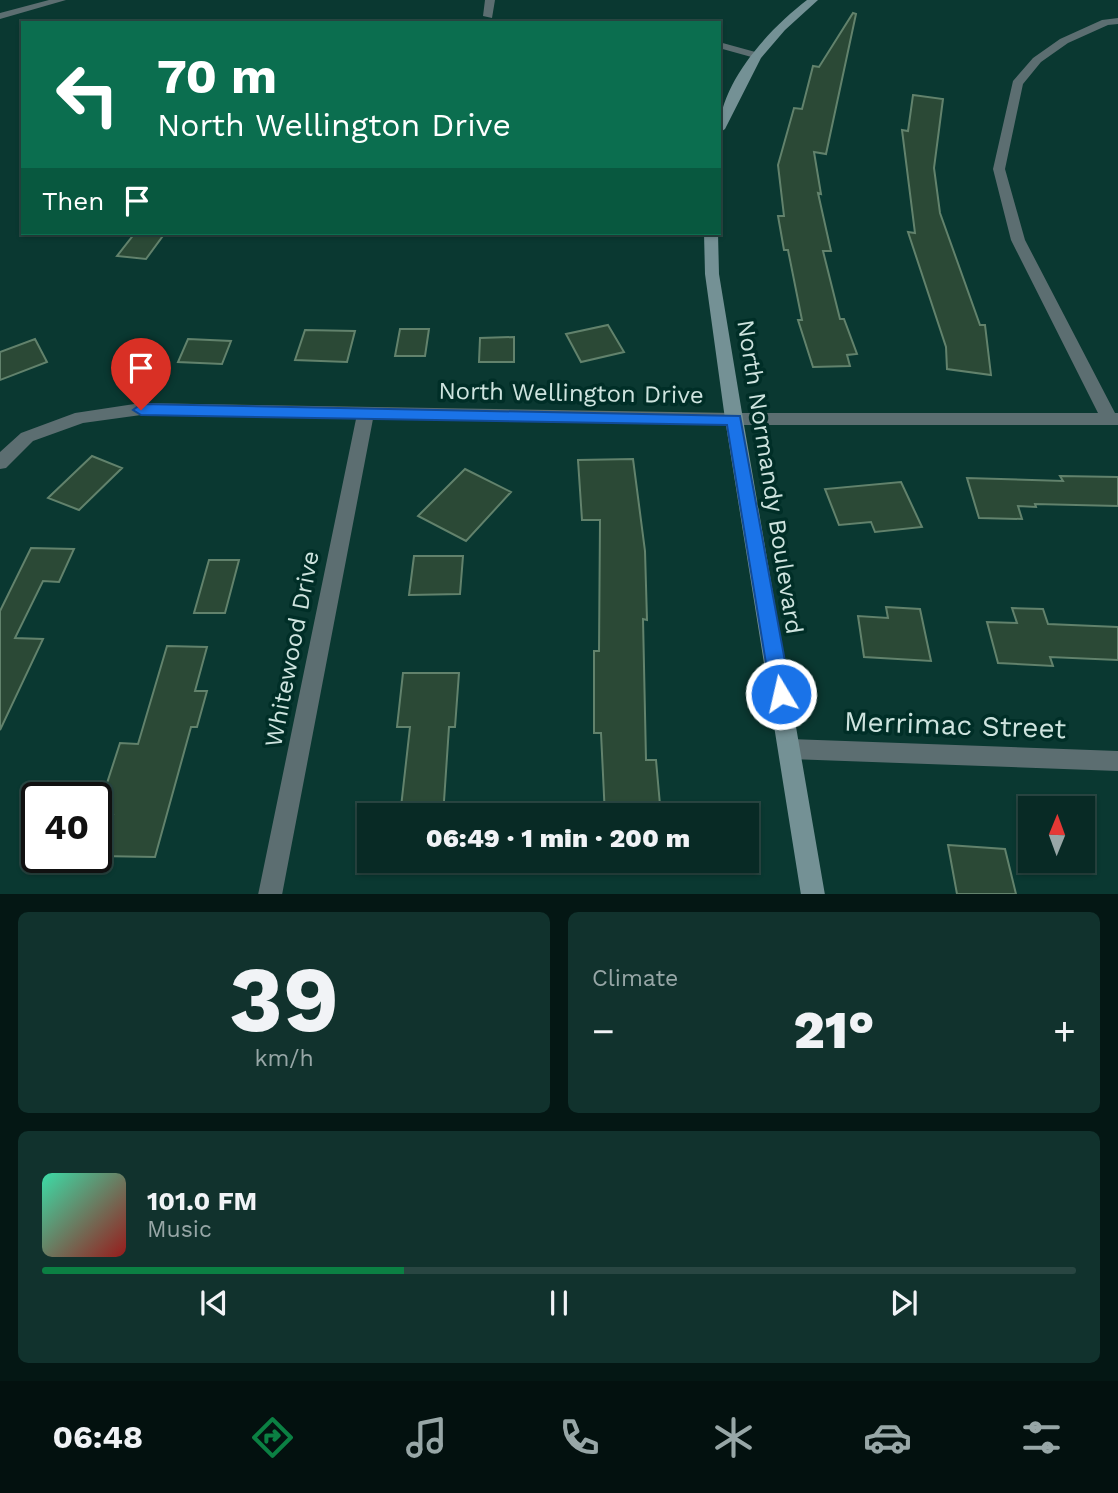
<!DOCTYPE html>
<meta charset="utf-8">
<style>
:root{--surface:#082a25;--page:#11322d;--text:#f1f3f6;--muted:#98a7a7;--line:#294642;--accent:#0b8043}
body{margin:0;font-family:"Work Sans",sans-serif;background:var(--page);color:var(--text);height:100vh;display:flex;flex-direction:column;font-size:26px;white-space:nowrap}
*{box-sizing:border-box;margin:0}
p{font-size:23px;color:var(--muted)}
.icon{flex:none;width:38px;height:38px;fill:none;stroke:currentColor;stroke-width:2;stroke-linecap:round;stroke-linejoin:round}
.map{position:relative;height:894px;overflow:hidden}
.drawer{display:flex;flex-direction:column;gap:18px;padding:18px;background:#041714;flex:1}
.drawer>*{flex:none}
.guide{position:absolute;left:21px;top:21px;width:700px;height:214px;border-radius:0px;box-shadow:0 2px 5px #0004,0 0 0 2px var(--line);background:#0b6e4f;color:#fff;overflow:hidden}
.needle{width:46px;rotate:1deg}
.fabs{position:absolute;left:1018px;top:796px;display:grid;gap:14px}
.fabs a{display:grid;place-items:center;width:77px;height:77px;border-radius:0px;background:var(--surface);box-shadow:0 2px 5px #0004,0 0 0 2px var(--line);font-size:35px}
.speed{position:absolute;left:21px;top:782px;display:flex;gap:14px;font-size:35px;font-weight:700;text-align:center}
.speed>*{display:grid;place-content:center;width:91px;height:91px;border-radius:50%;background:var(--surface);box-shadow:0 2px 5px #0004,0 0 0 2px var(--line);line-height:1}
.speed .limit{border:4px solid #111;border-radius:10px;background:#fff;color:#111}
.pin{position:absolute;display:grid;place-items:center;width:60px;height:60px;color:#fff;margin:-72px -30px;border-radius:50% 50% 50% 0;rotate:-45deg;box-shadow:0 0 7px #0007}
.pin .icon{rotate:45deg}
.me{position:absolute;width:77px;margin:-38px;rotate:351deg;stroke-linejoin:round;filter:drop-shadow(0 0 5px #0008)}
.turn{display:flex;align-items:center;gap:24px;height:147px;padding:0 21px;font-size:32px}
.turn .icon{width:91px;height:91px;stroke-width:2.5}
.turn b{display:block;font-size:49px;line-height:60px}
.then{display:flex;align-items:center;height:66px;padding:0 21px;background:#0003;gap:14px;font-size:26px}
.big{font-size:52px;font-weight:800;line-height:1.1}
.drawer .widget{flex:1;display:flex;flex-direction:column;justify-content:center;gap:10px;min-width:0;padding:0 24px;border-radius:10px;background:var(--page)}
.drawer .dial{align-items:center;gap:0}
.dial b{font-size:91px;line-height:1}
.song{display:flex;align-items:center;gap:21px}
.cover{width:84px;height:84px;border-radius:10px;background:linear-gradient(135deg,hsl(160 70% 55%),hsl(0 70% 35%))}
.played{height:7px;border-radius:4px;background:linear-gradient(90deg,var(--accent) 35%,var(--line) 35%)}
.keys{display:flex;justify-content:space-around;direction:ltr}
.heat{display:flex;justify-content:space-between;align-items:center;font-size:38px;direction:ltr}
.drawer .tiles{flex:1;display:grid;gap:18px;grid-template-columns:1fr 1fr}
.widget:last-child{grid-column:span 2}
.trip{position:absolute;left:357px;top:803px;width:402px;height:70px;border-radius:0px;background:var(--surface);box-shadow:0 2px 5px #0004,0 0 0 2px var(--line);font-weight:800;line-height:70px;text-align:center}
.dock{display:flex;height:112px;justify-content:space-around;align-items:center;background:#03110f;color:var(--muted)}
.dock .icon{width:49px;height:49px}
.dock .active{color:var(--accent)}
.dock b{font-size:32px;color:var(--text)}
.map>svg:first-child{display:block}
.building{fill:#2b4936;stroke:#62826c;stroke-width:2}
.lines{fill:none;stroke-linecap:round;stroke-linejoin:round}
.street{fill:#5c6e71;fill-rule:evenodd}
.secondary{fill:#749195;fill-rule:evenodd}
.route{fill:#1a73e8;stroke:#114b97;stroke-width:2}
.labels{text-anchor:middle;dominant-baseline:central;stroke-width:7;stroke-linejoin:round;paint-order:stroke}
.street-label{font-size:24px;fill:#cee4df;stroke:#002e27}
.near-street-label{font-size:28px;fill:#cee4df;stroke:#002e27}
</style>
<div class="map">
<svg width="1118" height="895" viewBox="0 0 1118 895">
<rect width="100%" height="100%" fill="#0a3831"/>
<!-- building -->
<path class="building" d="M853,13L856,14L826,154L814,152L821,194L818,193L831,251H823L840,319H844L857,354L847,355L850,366L813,367L798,320H802L788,250H784L778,216H784L778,165L794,108L802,109L813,66L819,67Z
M913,95L943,99L934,168L940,213L980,325H985L991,375L947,369L946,347L908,232L915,233L902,130L908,131Z
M135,233H165L146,259L117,256Z
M608,325L624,352L581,362L566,334Z
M400,329H429L425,356H395Z
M305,330L355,331L347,362L295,360Z
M514,337V362H479L480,338Z
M35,339L47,362L0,380V352Z
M188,339L231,341L222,364L178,362Z
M92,456L122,468L79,510L48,498Z
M633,459L645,551L647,620L643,619L646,760H656L661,816H605L601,733H594V651H599L600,520H582L578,460Z
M465,469L511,492L466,541L418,516Z
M1060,476L1118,477V506L1035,504L1036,507L1018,506L1022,519L979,518L967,478L1063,481Z
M901,482L922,527L875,532L871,522L839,525L825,489Z
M31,548L74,549L59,582L43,581L15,638L43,639L0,730V611Z
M414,556H463L460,594L409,595Z
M209,560H239L225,613H194Z
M886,607L920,609L931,661L864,657L858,616L888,618Z
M1012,608L1043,609L1048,624L1118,627V660L1050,657L1053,666L998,663L987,622L1017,623Z
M167,646L207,647L195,691H207L197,727H191L155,857L100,856L113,815L97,814L120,743L138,744Z
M403,673H459L455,727H449L443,816H400L410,727H397Z
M948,845L1005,849L1016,894H957Z
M607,861H664L665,865L607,867Z"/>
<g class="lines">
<!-- street -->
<path class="street" d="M49,0H66L0,19V13Z
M485,0H495L492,18L483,16Z
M1118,18V24L1108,25L1068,43L1041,62L1023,84L1005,169L1025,240L1115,413H1118V425H734L373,419L282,895H258L356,419L141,415L83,423L33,441L6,468L0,469V452L21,433L75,413L141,403L734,413H1098L1011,240L993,169L1013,81L1033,58L1060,39L1102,20Z
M719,42L759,53L761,55L755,58L719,48Z
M790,739L1118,751V771L790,759L782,756L779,749L782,742Z"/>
<!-- secondary -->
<path class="secondary" d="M807,0H818L785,30L761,58L725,129L719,133C719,83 769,29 807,0Z
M704,233H718L719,274L743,419L825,895H801L725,419L705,274Z"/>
</g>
<!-- route -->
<path class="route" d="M141,404L740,416L791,694L788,700L781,702L774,700L771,694L727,425L141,415L133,410Z"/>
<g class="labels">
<!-- street labels -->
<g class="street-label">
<text transform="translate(571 393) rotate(1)">North Wellington Drive</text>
<text transform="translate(770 477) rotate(81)">North Normandy Boulevard</text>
<text transform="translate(292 649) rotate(-79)">Whitewood Drive</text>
</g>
<!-- near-street labels -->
<g class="near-street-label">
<text transform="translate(955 725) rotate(2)">Merrimac Street</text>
</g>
</g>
</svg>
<div class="fabs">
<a><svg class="needle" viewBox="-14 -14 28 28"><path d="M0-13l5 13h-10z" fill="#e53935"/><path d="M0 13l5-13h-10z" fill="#98a7a7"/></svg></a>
</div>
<div class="speed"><div class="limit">40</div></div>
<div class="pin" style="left:141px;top:410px;background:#d93025"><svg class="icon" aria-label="arrive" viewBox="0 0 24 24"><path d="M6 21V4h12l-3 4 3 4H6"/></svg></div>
<svg class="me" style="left:781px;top:694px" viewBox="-20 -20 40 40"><circle r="17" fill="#1a73e8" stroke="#fff" stroke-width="3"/><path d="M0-11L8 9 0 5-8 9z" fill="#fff"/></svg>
<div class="trip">06:49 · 1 min · 200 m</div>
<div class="guide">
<div class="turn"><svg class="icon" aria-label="left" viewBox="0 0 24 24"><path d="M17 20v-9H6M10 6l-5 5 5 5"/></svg><div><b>70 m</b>North Wellington Drive</div></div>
<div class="then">Then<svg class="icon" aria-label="arrive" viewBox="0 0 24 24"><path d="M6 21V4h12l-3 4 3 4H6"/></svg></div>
</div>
</div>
<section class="drawer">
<div class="tiles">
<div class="widget dial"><b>39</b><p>km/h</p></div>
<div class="widget"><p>Climate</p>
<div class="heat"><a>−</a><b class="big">21°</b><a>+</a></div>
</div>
<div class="widget">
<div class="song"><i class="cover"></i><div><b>101.0 FM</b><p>Music</p></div></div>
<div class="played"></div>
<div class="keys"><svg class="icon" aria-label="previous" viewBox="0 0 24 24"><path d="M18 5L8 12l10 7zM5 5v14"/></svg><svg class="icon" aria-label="pause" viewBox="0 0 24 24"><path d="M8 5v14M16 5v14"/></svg><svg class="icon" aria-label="next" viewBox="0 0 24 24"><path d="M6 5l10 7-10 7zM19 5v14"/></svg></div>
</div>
</div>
</section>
<nav class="dock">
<b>06:48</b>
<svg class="icon active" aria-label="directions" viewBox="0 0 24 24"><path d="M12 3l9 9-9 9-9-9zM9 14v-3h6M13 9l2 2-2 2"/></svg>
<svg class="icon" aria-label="music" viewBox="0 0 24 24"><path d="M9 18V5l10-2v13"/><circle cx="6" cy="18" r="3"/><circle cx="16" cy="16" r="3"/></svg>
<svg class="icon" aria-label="phone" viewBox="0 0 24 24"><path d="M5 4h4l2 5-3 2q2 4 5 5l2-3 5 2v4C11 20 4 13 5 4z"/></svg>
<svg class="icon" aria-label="climate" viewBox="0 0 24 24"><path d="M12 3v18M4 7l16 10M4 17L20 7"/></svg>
<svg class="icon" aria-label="car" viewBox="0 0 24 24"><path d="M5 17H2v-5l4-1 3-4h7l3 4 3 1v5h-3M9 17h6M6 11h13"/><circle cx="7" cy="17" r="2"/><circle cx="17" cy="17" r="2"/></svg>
<svg class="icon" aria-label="filters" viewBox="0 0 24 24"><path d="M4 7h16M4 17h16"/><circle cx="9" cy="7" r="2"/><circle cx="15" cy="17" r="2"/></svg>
</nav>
